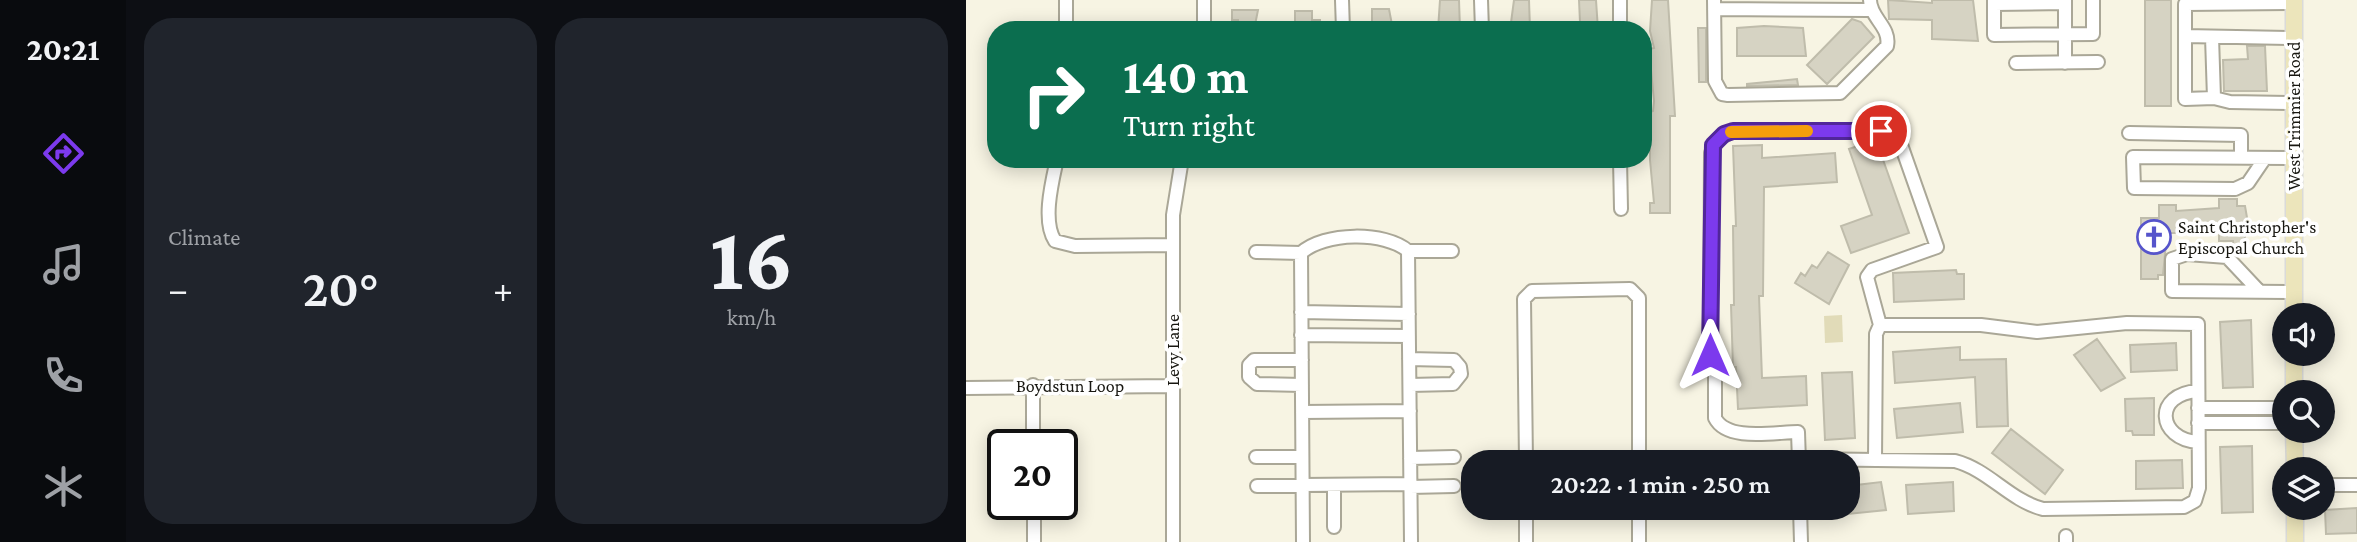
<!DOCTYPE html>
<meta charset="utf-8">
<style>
:root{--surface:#171b24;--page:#20242c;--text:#f1f3f6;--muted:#9ea1a6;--accent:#7c3aed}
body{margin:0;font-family:"Crimson Pro",serif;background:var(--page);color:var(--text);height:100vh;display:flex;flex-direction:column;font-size:26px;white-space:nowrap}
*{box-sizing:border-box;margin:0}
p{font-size:23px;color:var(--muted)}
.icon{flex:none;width:38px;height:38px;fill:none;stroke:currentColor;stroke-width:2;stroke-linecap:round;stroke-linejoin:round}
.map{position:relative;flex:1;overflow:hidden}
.details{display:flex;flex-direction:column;gap:18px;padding:18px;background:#0d0f14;width:840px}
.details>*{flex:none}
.guide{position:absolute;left:21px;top:21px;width:665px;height:147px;border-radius:28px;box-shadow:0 4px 18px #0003;background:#0b6e4f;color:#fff;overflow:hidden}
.buttons{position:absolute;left:1306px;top:303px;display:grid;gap:14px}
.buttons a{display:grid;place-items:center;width:63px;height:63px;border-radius:50%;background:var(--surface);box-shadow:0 4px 18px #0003;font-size:35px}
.speed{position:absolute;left:21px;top:429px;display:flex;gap:14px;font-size:35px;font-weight:700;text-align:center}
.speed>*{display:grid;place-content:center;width:91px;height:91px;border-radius:50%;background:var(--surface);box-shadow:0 4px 18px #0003;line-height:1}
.speed .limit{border:4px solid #111;border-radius:10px;background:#fff;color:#111}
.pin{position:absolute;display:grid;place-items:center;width:60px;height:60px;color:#fff;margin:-30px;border:4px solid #fff;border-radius:50%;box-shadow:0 2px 7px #0007}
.me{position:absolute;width:77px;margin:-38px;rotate:0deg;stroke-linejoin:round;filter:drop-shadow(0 0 5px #0008)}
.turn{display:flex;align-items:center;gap:24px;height:147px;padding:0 21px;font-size:32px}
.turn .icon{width:91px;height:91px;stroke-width:2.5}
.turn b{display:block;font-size:49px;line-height:60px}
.big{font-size:52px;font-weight:600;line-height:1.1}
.details .tile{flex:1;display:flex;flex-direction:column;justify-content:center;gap:10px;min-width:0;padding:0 24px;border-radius:28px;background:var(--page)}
.details .dial{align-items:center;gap:0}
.dial b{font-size:91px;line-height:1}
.heat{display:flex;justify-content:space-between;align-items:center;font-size:38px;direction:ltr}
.details .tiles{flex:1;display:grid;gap:18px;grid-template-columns:repeat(2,1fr)}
.trip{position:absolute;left:495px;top:450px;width:399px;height:70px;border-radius:28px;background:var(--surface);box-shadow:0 4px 18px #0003;font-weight:600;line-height:70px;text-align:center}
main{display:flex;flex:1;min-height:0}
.menu{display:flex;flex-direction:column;width:126px;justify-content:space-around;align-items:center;background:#090b0e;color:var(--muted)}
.menu .icon{width:49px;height:49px}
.menu .selected{color:var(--accent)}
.menu b{font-size:32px;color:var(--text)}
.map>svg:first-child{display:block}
.green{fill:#e1dbb8}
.building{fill:#d6d3c3;stroke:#bfbcab;stroke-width:2}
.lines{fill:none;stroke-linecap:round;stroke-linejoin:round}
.minor-casing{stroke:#aaa797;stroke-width:16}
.major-casing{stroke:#dadad9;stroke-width:19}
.minor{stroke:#fff;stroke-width:12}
.major{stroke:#ece5bb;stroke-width:16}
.route-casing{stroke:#51269a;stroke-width:18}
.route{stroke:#7c3aed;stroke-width:12}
.slow{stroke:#f59e0b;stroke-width:12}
.labels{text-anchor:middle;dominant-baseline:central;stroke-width:7;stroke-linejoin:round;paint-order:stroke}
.street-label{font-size:18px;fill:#171610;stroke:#fff}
.poi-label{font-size:18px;fill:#171610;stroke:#fff;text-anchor:start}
</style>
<main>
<nav class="menu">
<b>20:21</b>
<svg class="icon selected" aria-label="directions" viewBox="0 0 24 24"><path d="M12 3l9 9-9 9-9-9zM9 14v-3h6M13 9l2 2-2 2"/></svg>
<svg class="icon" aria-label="music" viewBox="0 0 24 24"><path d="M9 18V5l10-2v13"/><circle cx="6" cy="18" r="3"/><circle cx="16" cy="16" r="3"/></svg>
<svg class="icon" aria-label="phone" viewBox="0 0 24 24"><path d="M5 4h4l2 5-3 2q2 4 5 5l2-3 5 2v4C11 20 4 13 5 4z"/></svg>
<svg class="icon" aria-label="climate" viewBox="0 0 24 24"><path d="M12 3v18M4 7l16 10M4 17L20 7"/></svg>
</nav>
<section class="details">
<div class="tiles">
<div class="tile"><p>Climate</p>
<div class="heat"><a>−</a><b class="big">20°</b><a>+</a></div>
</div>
<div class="tile dial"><b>16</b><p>km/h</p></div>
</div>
</section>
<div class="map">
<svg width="1391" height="542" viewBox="0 0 1391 542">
<rect width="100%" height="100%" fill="#f7f4e3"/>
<!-- green -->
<path class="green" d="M876,315L877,342L859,343L858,316Z"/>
<!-- building -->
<path class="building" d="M474,0H493L494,30H472Z
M548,0H563L564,30H544Z
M613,0H630L632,30H598V24L614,22Z
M686,0H702L709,116H704V213H684V203H688L684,160V112L687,111L688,101L683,49L688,48L684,31Z
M922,0L966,3V0H1007L1012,41L966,39V20L923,19Z
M1179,0H1205V106H1179Z
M406,9H423L427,30H406Z
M266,10H292L288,30H272V20H266Z
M329,11H346V20H354V30H329Z
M886,19L895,22L908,37L861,84L841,65Z
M798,26L837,28L840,56H771V28Z
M732,28H740V82H733Z
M1281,46H1299L1301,91H1258L1257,60L1282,59Z
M831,79L832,85L781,86V84Z
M910,140L943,233L885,253L875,226L906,215L883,149Z
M796,145V158L869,153L871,182L798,187L797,296H793L796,378L840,376L841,405L772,409L770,367H767L765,305H768L767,226H770L767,146Z
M1253,199H1271V206H1279L1283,229H1279V241L1275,246L1267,247V241H1253V233H1201L1197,275H1192V279H1175V218H1193V205H1210V211L1253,208Z
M862,252L883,265L863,304L829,283L835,273L839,276L846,265L851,268Z
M990,270L991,274H998V299L928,302L927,273Z
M1285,320L1287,387L1257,388L1254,322Z
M1131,339L1159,378L1135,391L1108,355Z
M1210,343L1211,370L1165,372L1164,345Z
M994,347V360L1040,359L1042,426L1011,427L1009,377L929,383L927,352Z
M886,372L889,438L859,440L856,373Z
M1188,398V435H1167L1166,431H1160L1159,399Z
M994,403L997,432L931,438L928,409Z
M1045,429L1097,470L1079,494L1026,453Z
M1286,446L1287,512L1256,513L1254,447Z
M1216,460L1217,488L1170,489V461Z
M915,482L920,510L882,514V486Z
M987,482L988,511L942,514L940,485Z
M1391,508V533L1360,534L1359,510Z"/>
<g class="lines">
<!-- minor casing -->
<g class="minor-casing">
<path id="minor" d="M100,0V30
M376,0L377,30
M515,0L516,30
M654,0V30
M748,0L749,81L756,94L762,95L874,93L921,46C925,27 904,18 904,0
M1028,0V35L1127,34V0
M1099,0V63
M1028,4L1099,3
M748,9L904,10
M238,30V0
M1219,36L1328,38
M1246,37L1248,98L1264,102L1328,103
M1050,63L1132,62
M1248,98L1219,99V4L1328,3
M1163,133L1275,135V158
M1299,158L1282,183L1269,189L1168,188L1167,157L1328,158
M91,159C86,182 76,221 89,241L109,246L206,245
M654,159L655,209
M442,251H486
M290,252L335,253
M1294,292L1261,257L1221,254L1206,259V291L1328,292
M335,312L443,314
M335,335L443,336
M443,359L488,360L494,367L495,374L487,384L444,385
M336,360H288L283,365V377L291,384L336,385
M67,385V444
M0,388L207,386
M1232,391C1187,394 1191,439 1232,442
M1232,408H1318
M336,412L444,411
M1232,423H1318
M290,457H336
M444,458L488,457
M833,459L989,461C1023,470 1043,500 1077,509L1218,507L1229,501L1233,488L1232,324L1161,323L1071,332L1015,325H914
M560,462L558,299L566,291L664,289L673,298V462
M833,462L832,432C809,432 761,442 749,418V368L744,355L745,153L752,139L767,131H915L924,132L933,139L971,247L906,270L901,277L914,325L910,334L909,460
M336,485L444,484
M368,485V527
M1356,485H1391
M291,486H336
M444,487L488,486
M68,504V542
M560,508V542
M834,508L835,542
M207,542V215L216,159
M337,542L335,253C358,232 419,231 442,251L445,542
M673,542V508
M1100,542V536"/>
</g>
<!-- major casing -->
<g class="major-casing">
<path id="major" d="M1328,0V315
M1328,354V392
M1328,430L1329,469
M1329,508V542"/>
</g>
<!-- minor -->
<use href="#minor" class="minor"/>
<!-- major -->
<use href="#major" class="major"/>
</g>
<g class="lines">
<!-- route casing -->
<g class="route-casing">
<path id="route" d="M744,355L747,145L758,134L767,131H915"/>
</g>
<!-- route -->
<use href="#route" class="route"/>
<!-- slow -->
<path class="slow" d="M765,132L841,131"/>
</g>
<!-- icons -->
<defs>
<g id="church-ring" transform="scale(1.75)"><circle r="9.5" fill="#fff" stroke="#5654cb" stroke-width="1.5"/><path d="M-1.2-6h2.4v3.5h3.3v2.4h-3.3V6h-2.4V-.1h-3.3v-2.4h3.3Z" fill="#5654cb"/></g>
</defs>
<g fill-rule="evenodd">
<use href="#church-ring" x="1188" y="237"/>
</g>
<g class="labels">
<!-- street labels -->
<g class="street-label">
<text transform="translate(1328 116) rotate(-90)">West Trimmier Road</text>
<text transform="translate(207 350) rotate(-90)">Levy Lane</text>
<text x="104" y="386">Boydstun Loop</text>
</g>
<!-- poi labels -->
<g class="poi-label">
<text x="1212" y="227">Saint Christopher's<tspan x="1212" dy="21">Episcopal Church</tspan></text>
</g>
</g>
</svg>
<div class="buttons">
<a><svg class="icon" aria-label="sound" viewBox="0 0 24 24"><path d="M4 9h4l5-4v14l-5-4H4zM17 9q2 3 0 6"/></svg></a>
<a><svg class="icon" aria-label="search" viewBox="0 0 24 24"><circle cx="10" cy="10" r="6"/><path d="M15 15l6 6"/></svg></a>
<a><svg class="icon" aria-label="layers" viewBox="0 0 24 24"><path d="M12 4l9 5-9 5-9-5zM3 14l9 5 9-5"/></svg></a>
</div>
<div class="speed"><div class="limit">20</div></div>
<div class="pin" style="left:915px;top:131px;background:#d93025"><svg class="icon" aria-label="arrive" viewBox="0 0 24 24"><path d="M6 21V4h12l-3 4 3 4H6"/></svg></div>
<svg class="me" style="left:744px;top:355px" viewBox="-20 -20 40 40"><path d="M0-17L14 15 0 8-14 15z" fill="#7c3aed" stroke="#fff" stroke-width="4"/></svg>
<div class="trip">20:22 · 1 min · 250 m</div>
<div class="guide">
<div class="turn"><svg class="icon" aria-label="right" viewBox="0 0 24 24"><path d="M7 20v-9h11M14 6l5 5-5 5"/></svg><div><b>140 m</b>Turn right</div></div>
</div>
</div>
</main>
